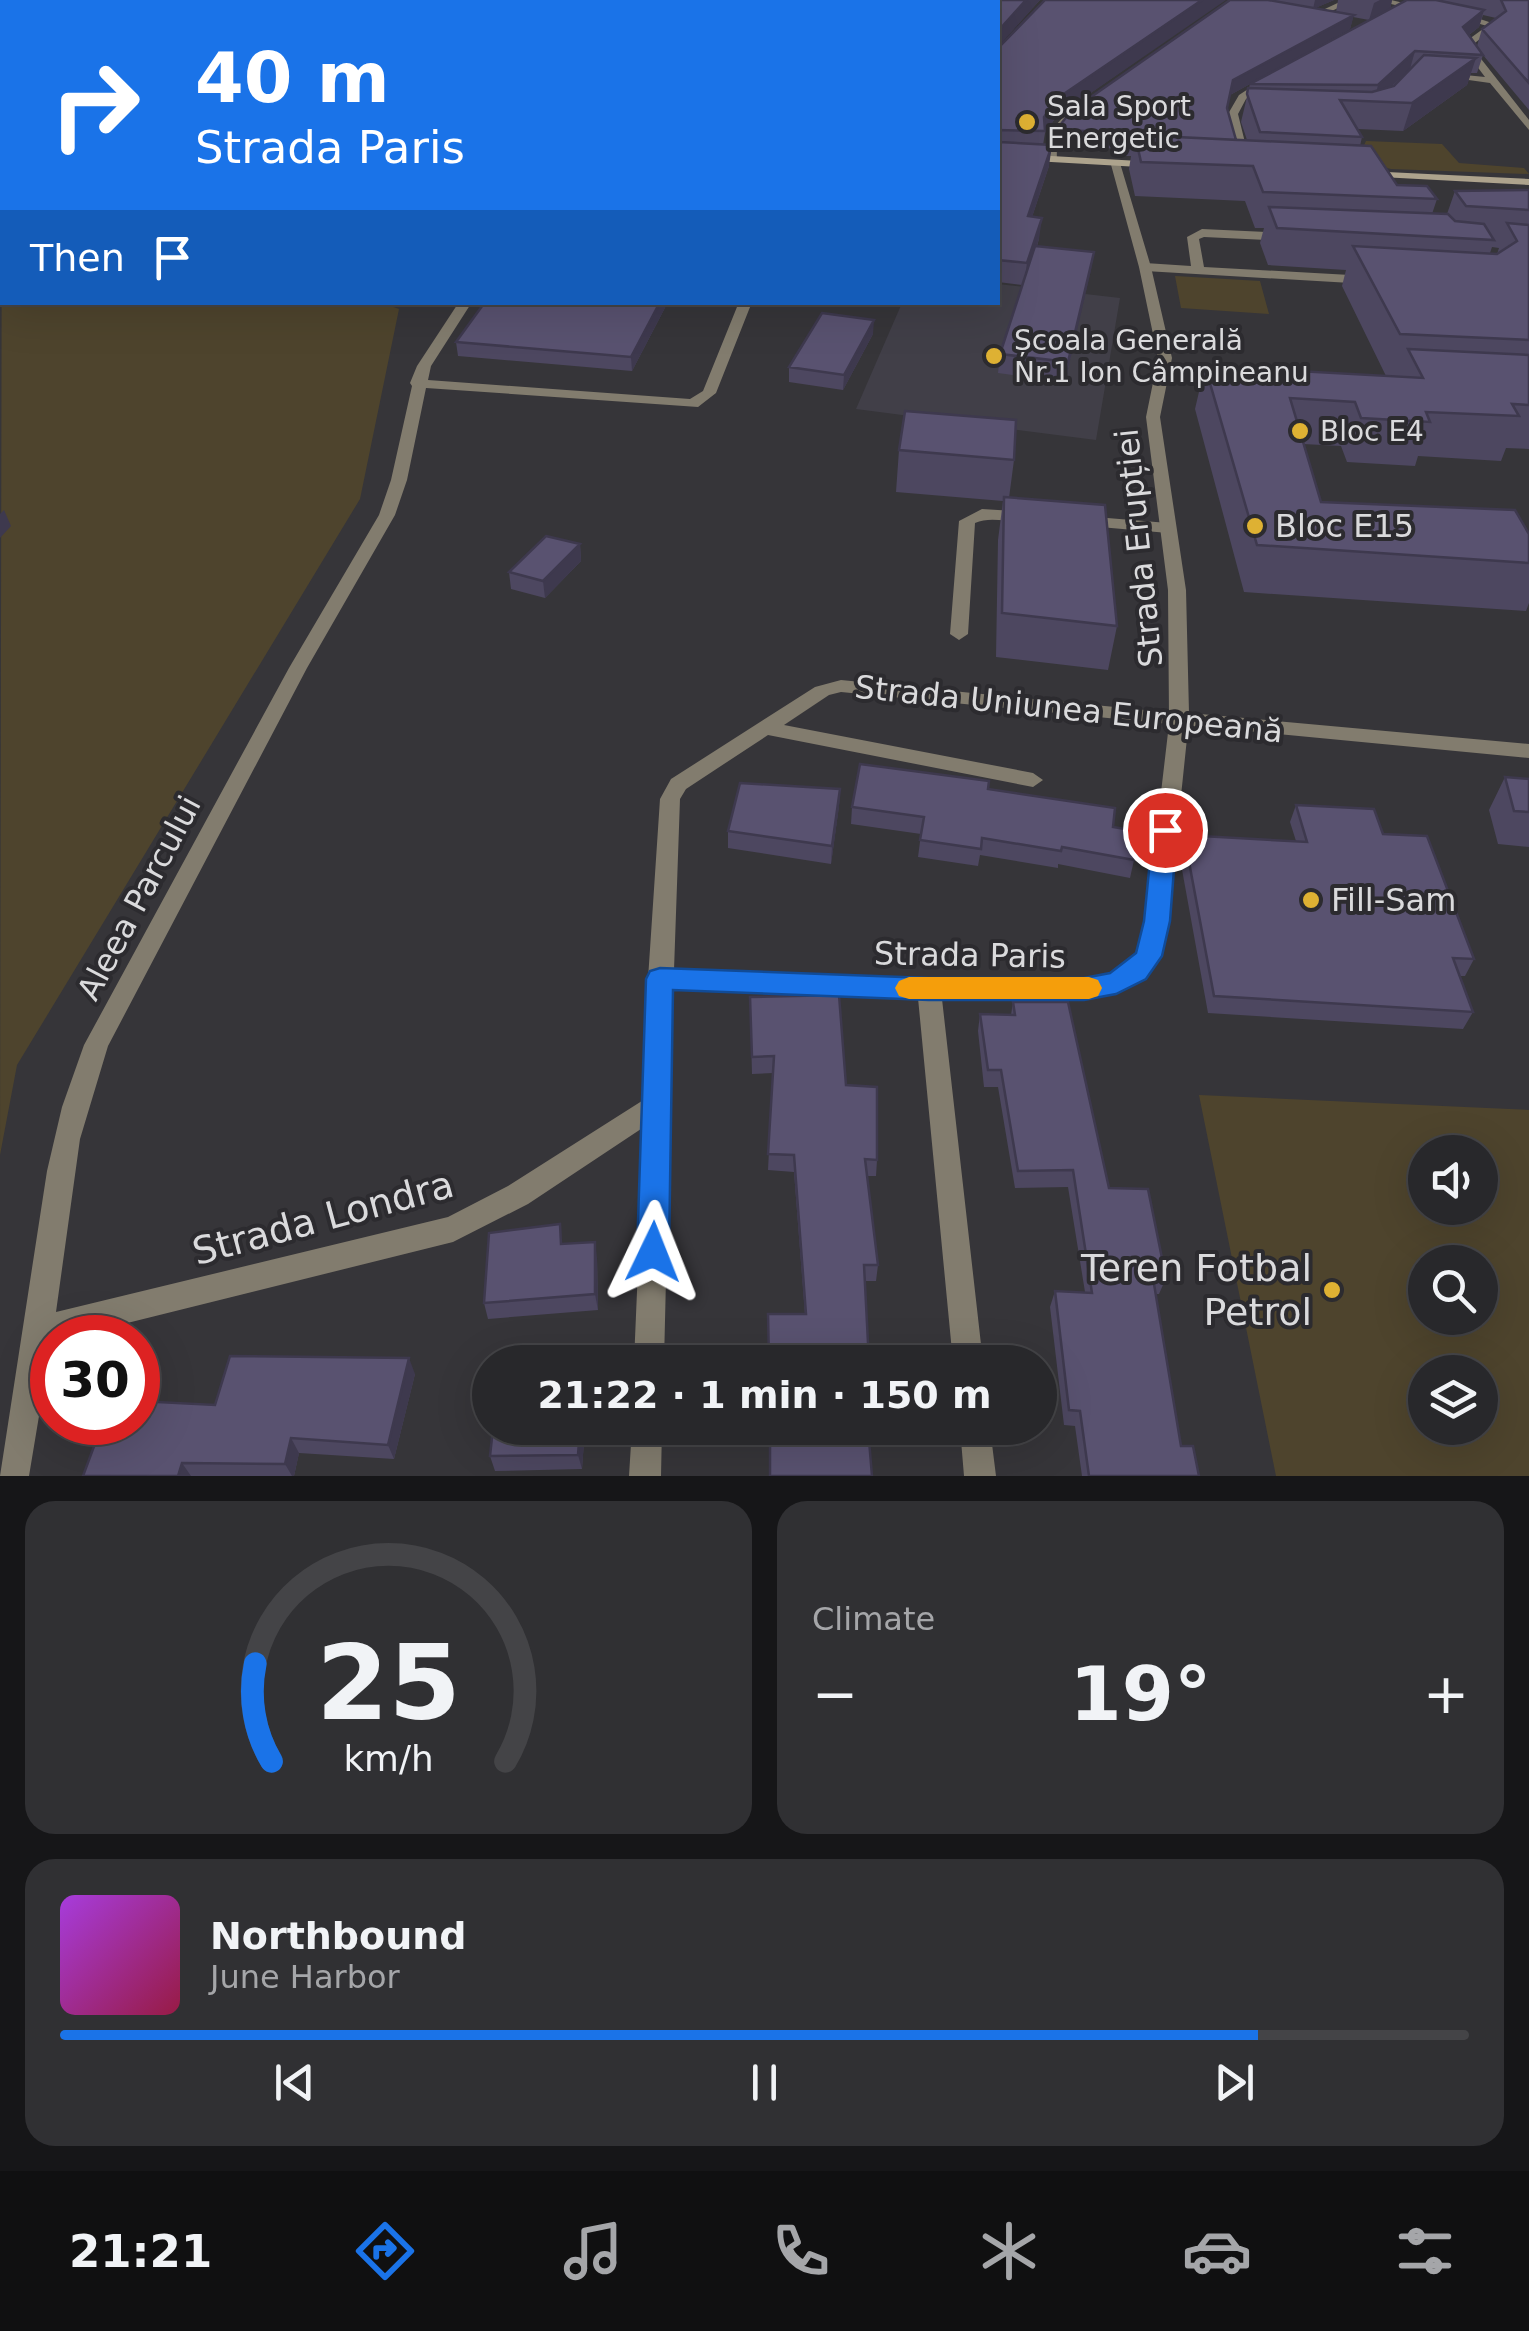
<!DOCTYPE html>
<meta charset="utf-8">
<style>
:root{--surface:#28282b;--page:#303033;--text:#f1f3f6;--muted:#a5a6a9;--line:#444447;--accent:#1a73e8}
body{margin:0;font-family:"DejaVu Sans",sans-serif;background:var(--page);color:var(--text);height:100vh;display:flex;flex-direction:column;font-size:38px;white-space:nowrap}
*{box-sizing:border-box;margin:0}
p{font-size:32px;color:var(--muted)}
.icon{flex:none;width:55px;height:55px;fill:none;stroke:currentColor;stroke-width:2;stroke-linecap:round;stroke-linejoin:round}
.map{position:relative;height:1476px;overflow:hidden}
.drawer{display:flex;flex-direction:column;gap:25px;padding:25px;background:#161618;flex:1}
.drawer>*{flex:none}
.guide{position:absolute;left:0px;top:0px;width:1000px;height:305px;box-shadow:0 10px 40px #0002,0 0 0 2px var(--line);background:#1a73e8;color:#fff;overflow:hidden}
.fabs{position:absolute;left:1408px;top:1135px;display:grid;gap:20px}
.fabs a{display:grid;place-items:center;width:90px;height:90px;border-radius:50%;background:var(--surface);box-shadow:0 10px 40px #0002,0 0 0 2px var(--line);font-size:50px}
.speed{position:absolute;left:30px;top:1315px;display:flex;gap:20px;font-size:50px;font-weight:700;text-align:center}
.speed>*{display:grid;place-content:center;width:130px;height:130px;border-radius:50%;background:var(--surface);box-shadow:0 10px 40px #0002,0 0 0 2px var(--line);line-height:1}
.speed .limit{border:15px solid #d22;background:#fff;color:#111}
.pin{position:absolute;display:grid;place-items:center;width:85px;height:85px;color:#fff;margin:-42px;border:5px solid #fff;border-radius:50%;box-shadow:0 2px 10px #0007}
.me{position:absolute;width:110px;margin:-55px;rotate:2deg;stroke-linejoin:round;filter:drop-shadow(0 0 8px #0008)}
.turn{display:flex;align-items:center;gap:35px;height:210px;padding:0 30px;font-size:45px}
.turn .icon{width:130px;height:130px;stroke-width:2.5}
.turn b{display:block;font-size:70px;line-height:85px}
.then{display:flex;align-items:center;height:95px;padding:0 30px;background:#0003;gap:20px;font-size:38px}
.big{font-size:75px;font-weight:600;line-height:1.1}
.drawer .widget{flex:1;display:flex;flex-direction:column;justify-content:center;gap:15px;min-width:0;padding:0 35px;border-radius:30px;background:var(--page)}
.drawer .dial{align-items:center;gap:0}
.dial svg{height:260px;overflow:visible;fill:none;stroke:var(--line);stroke-width:7;stroke-linecap:round;text-anchor:middle}
.dial text{fill:var(--text);stroke:none}
.song{display:flex;align-items:center;gap:30px}
.cover{width:120px;height:120px;border-radius:15px;background:linear-gradient(135deg,hsl(280 70% 55%),hsl(340 70% 35%))}
.played{height:10px;border-radius:5px;background:linear-gradient(90deg,var(--accent) 85%,var(--line) 85%)}
.keys{display:flex;justify-content:space-around;direction:ltr}
.heat{display:flex;justify-content:space-between;align-items:center;font-size:55px;direction:ltr}
.drawer .tiles{flex:1;display:grid;gap:25px;grid-template-columns:1fr 1fr}
.widget:last-child{grid-column:span 2}
.trip{position:absolute;left:472px;top:1345px;width:585px;height:100px;border-radius:50px;background:var(--surface);box-shadow:0 10px 40px #0002,0 0 0 2px var(--line);font-weight:600;line-height:100px;text-align:center}
.menu{display:flex;height:160px;justify-content:space-around;align-items:center;background:#101011;color:var(--muted)}
.menu .icon{width:70px;height:70px}
.menu .selected{color:var(--accent)}
.menu b{font-size:45px;color:var(--text)}
.map>svg:first-child{display:block}
.built{fill:#413f48}
.green{fill:#4e442d;fill-rule:evenodd}
.lines{fill:none;stroke-linecap:round;stroke-linejoin:round}
.minor{fill:#827c6e;fill-rule:evenodd}
.tertiary{fill:#827c6e;fill-rule:evenodd}
.secondary{fill:#ada38d;fill-rule:evenodd}
.wall{fill:#4d4760;fill-rule:evenodd}
.shaded-wall{fill:#3e394e}
.building{fill:#595270;stroke:#3e394e;stroke-width:2.5}
.route{fill:#1a73e8;stroke:#114b97;stroke-width:2.5}
.slow{fill:#f59e0b}
.poi-dot{fill:#deb133;stroke:#2c2b2f;stroke-width:4}
.labels{text-anchor:middle;dominant-baseline:central;stroke-width:8;stroke-linejoin:round;paint-order:stroke}
.far-poi-label{font-size:28px;fill:#dadadc;stroke:#2c2b2f;text-anchor:start}
.poi-label{font-size:32px;fill:#dadadc;stroke:#2c2b2f;text-anchor:start}
.street-label{font-size:32px;fill:#dadadc;stroke:#2c2b2f}
.near-street-label{font-size:38px;fill:#dadadc;stroke:#2c2b2f}
.near-poi-label{font-size:38px;fill:#dadadc;stroke:#2c2b2f;text-anchor:end}
</style>
<div class="map">
<svg width="1529" height="1476" viewBox="0 0 1529 1476">
<rect width="100%" height="100%" fill="#363539"/>
<!-- built -->
<path class="built" d="M998,284L1120,298L1096,440L856,409L902,303L998,302Z"/>
<!-- green -->
<path class="green" d="M142,0H700L138,2Z
M2,107V302H380L399,309L360,499L17,1065L0,1155Z
M1366,141L1442,144L1459,163L1524,168L1529,174L1391,169L1357,160Z
M1175,276L1260,281L1269,314L1181,308Z
M1199,1095L1529,1110V1476H1276ZM1480,1152V1208H1425V1152ZM1480,1262V1318H1425V1262ZM1480,1372V1428H1425V1372Z"/>
<g class="lines">
<!-- minor -->
<path class="minor" d="M1344,0H1355L1319,17L1312,15Z
M1374,0H1391L1429,9L1425,12Z
M1459,12L1498,25L1471,46L1529,120V130L1490,83L1440,76L1445,73L1485,77L1461,45L1487,26L1456,17Z
M1268,76L1276,78L1246,99L1238,114L1251,167L1241,169L1228,114L1239,95Z
M1082,103L1091,105C1071,122 1055,130 1057,160L1048,162C1041,134 1060,118 1082,103Z
M1202,229L1287,233L1293,237L1287,241L1204,237L1199,239L1204,267L1368,276L1374,280L1368,284L1145,271L1139,267L1145,263L1191,266L1187,237Z
M459,302H472L431,366L428,380L690,399L703,391L739,302H752L716,393L698,407L426,388L407,480L395,515L307,668L108,1046L80,1139L56,1312L448,1217L508,1186L645,1099L648,979L660,799L671,779L815,687L841,680L1186,714L1189,719L1168,921L1160,956L1144,979L1124,990L1084,999H942L983,1362H953L918,998L673,989L664,1362H634L644,1127L528,1204L453,1242L67,1338H52L29,1476H0L47,1171L62,1107L84,1045L289,668L379,515L391,480L412,386L410,383L417,366ZM841,692L1169,724L1146,921L1137,953L1128,965L1111,974L1084,979H929L674,970L680,799L686,789L768,735L1033,787L1043,780L1033,773L784,725L829,695Z
M1164,369L1227,372L1234,376L1227,380L1159,376V370Z
M982,509L1029,512L1037,517C1020,528 995,514 975,523L968,634L959,640L950,634L959,521Z
M1083,516L1168,523L1176,528L1168,533L1077,525L1075,521Z
M632,1428H662L661,1476H629Z
M960,1428H990L996,1476H964Z"/>
<!-- tertiary -->
<path class="tertiary" d="M1110,161L1120,163L1151,267L1172,358L1160,417L1186,590L1189,713L1529,744V758L1172,724L1169,719L1168,590L1146,417L1158,358L1139,267Z"/>
<!-- secondary -->
<path class="secondary" d="M998,153L1157,162L1163,165L1157,168L998,159Z
M1366,171L1529,179V185L1362,176L1360,174Z"/>
</g>
<!-- wall -->
<path class="wall" d="M705,0H1040L999,45L1224,0L1056,117L1045,133L1043,145L1049,166L1032,217L1039,239L1037,246L1094,252L1065,382L998,373L1000,354L1022,285L998,282V2Z
M1230,0H1334L1315,8L1336,12L1338,0H1392L1390,9L1407,0H1529V110L1483,55L1477,73H1471L1467,85L1403,131L1358,129L1362,137L1360,146L1397,185L1437,199L1432,214H1447L1455,191L1529,190V449L1506,448L1501,461L1418,456L1415,466L1347,462L1341,446L1303,444L1321,502L1529,534V603L1526,611L1244,592L1195,409L1205,366L1386,376L1342,286L1346,270L1268,265L1260,243L1264,228H1255L1245,201L1135,196L1129,169L1131,156H1126L1124,149L1059,146V140L1061,124ZM1483,15L1496,18L1482,29L1477,46L1469,35L1479,27ZM1353,17L1369,20L1261,78L1350,29ZM1250,84L1241,122L1247,140H1236L1227,108L1230,95ZM1492,247L1499,248L1497,254L1490,253Z
M485,302H668L632,371L458,356L456,342Z
M873,334L843,390L789,382V367Z
M899,450L1014,460L1009,498L1117,626L1108,670L996,657L998,540L1003,501L896,492Z
M580,544L581,561L545,598L511,589L509,572Z
M1505,777L1529,779V847L1498,844L1489,810Z
M840,789L839,806L831,864L728,848V831Z
M988,789L1113,827L1134,860L1130,878L1058,864V868L980,855L978,866L918,857L921,834L851,824L852,807Z
M1296,805L1383,834L1474,959L1465,976H1459L1473,1012L1463,1029L1208,1013L1179,853L1184,835L1296,841L1290,822Z
M750,997L846,1085L877,1160L876,1176H867L878,1265L876,1281H864L805,1314L794,1172L768,1170L773,1073L752,1074Z
M1013,1002L1109,1188L1166,1278L1159,1294H1155L1181,1446L1199,1476H1082L1075,1426L1064,1425L1050,1307L1055,1291L1085,1292L1068,1187L1015,1188L998,1087H984L978,1031L980,1014L1011,1015Z
M563,1244L597,1258L598,1310L488,1319L484,1303Z
M415,1374L394,1459L299,1453L294,1476H83L215,1405Z
M585,1428L582,1469L495,1471L490,1456Z"/>
<!-- shaded-wall -->
<path class="shaded-wall" d="M1026,0H1040L998,47V31Z
M1202,0H1226L1056,117L1045,133L1044,117L1058,98Z
M1315,0H1334L1313,9Z
M1380,0H1392L1390,10L1369,20L1374,3Z
M1484,10L1479,27L1457,44L1463,27Z
M1354,15L1350,29L1230,95L1233,80Z
M1415,51L1410,69L1376,101H1374L1378,85Z
M1476,58L1467,85L1403,131L1412,103Z
M1052,145L1049,166L1025,238L1028,216Z
M1042,218L1039,239L1024,285L1027,263Z
M1094,252L1091,270L1065,382L1068,362Z
M660,302H668L632,371L631,357Z
M874,320L873,334L843,390L844,375Z
M4,510L11,526L0,538V514Z
M580,544L581,561L545,598L543,581Z
M840,789L839,806L831,864L832,846Z
M595,1242L597,1258L598,1310L595,1294Z
M409,1358L415,1374L394,1459L388,1445Z
M580,1428H585L582,1469L578,1455Z
M291,1438L299,1453L294,1476H292L285,1464Z
M182,1463L191,1476H178Z"/>
<!-- building -->
<path class="building" d="M705,0H1026L998,31V2H701Z
M1045,0H1202L1058,98L1044,117L1045,131L998,130L1000,142L1052,145L1028,216L1042,218L1027,263L998,260V43L1000,46Z
M1230,0H1268L1354,15L1233,80L1227,108L1236,140L1135,135L1134,140L1128,139L1127,133L1062,130L1061,124L1071,111Z
M1407,0H1436L1484,10L1463,27L1483,55L1415,51L1378,85L1250,84Z
M1501,0H1529V83L1482,29L1506,11Z
M1424,55L1476,58L1412,103L1340,100L1362,137L1260,132L1247,94L1248,88L1372,92L1394,86Z
M1135,135L1371,146L1397,185L1427,186L1437,199L1263,192L1253,166L1141,162Z
M1529,190V210L1466,206L1455,191Z
M1269,207L1448,214L1455,221L1484,224L1494,240L1277,228Z
M1507,223L1529,225V340L1400,334L1353,246L1497,254L1517,241Z
M1035,246L1094,252L1068,362L1000,354Z
M485,302H660L631,357L456,342Z
M822,313L874,320L844,375L789,367Z
M1408,349L1529,355V405L1512,404L1519,416L1426,412L1430,422L1361,418L1355,402L1290,398L1321,502L1515,510L1529,534V563L1257,545L1205,366L1423,378Z
M905,411L1016,420L1014,460L899,450Z
M1004,497L1105,505L1117,626L1002,613Z
M546,536L580,544L543,581L509,572Z
M860,764L989,781L988,789L1115,808L1113,827L1137,831L1134,860L1062,847L1061,851L982,838L981,849L920,840L924,817L852,807Z
M1505,777L1529,779V812L1514,811Z
M740,783L840,789L832,846L728,831Z
M1296,805L1374,809L1383,834L1427,836L1474,959L1453,958L1473,1012L1214,996L1184,835L1307,842Z
M839,995L846,1085L877,1087V1160L865,1159L878,1265H864L869,1362H769L768,1314H806L794,1155L768,1154L774,1056L752,1057L750,997Z
M1013,1002H1068L1109,1188L1148,1189L1166,1278H1153L1181,1446H1193L1199,1476H1089L1080,1411L1069,1410L1055,1291L1092,1293L1073,1170L1018,1171L1001,1070H988L980,1014L1015,1015Z
M560,1224L561,1244L595,1242V1294L484,1303L489,1233Z
M230,1356L409,1358L388,1445L291,1438L285,1464L182,1463L178,1476H83L103,1422H138V1401L215,1405Z
M586,1356V1362H501L502,1357Z
M493,1428H580L578,1455L490,1456Z
M770,1428H868L872,1476H770Z"/>
<!-- route -->
<path class="route" d="M1165,821L1177,830L1170,921L1162,956L1146,979L1116,994L1084,1000H929L673,990L669,1252L664,1262L653,1266L641,1262L637,1252L646,979L650,971L660,968L929,978H1084L1110,973L1136,953L1144,921L1153,830Z"/>
<!-- slow -->
<path class="slow" d="M909,977H1089L1098,980L1102,988L1098,996L1089,999H909L899,996L895,988L899,981Z"/>
<!-- markers -->
<g class="poi-dot">
<circle cx="1027" cy="122" r="10"/>
<circle cx="994" cy="356" r="10"/>
<circle cx="1300" cy="431" r="10"/>
<circle cx="1255" cy="526" r="10"/>
<circle cx="1311" cy="900" r="10"/>
<circle cx="1332" cy="1290" r="10"/>
</g>
<g class="labels">
<!-- far-poi labels -->
<g class="far-poi-label">
<text x="1047" y="106">Sala Sport<tspan x="1047" dy="32">Energetic</tspan></text>
<text x="1014" y="340">Școala Generală<tspan x="1014" dy="32">Nr.1 Ion Câmpineanu</tspan></text>
<text x="1320" y="431">Bloc E4</text>
</g>
<!-- poi labels -->
<g class="poi-label">
<text x="1275" y="526">Bloc E15</text>
<text x="1331" y="900">Fill-Sam</text>
</g>
<!-- street labels -->
<g class="street-label">
<text transform="translate(1139 548) rotate(-96)">Strada Erupției</text>
<text transform="translate(1069 709) rotate(6)">Strada Uniunea Europeană</text>
<text transform="translate(139 898) rotate(-62)">Aleea Parcului</text>
<text transform="translate(970 955) rotate(1)">Strada Paris</text>
</g>
<!-- near-street labels -->
<g class="near-street-label">
<text transform="translate(323 1218) rotate(-15)">Strada Londra</text>
</g>
<!-- near-poi labels -->
<g class="near-poi-label">
<text x="1312" y="1268">Teren Fotbal<tspan x="1312" dy="44">Petrol</tspan></text>
</g>
</g>
</svg>
<div class="fabs">
<a><svg class="icon" aria-label="sound" viewBox="0 0 24 24"><path d="M4 9h4l5-4v14l-5-4H4zM17 9q2 3 0 6"/></svg></a>
<a><svg class="icon" aria-label="search" viewBox="0 0 24 24"><circle cx="10" cy="10" r="6"/><path d="M15 15l6 6"/></svg></a>
<a><svg class="icon" aria-label="layers" viewBox="0 0 24 24"><path d="M12 4l9 5-9 5-9-5zM3 14l9 5 9-5"/></svg></a>
</div>
<div class="speed"><div class="limit">30</div></div>
<div class="pin" style="left:1165px;top:830px;background:#d93025"><svg class="icon" aria-label="arrive" viewBox="0 0 24 24"><path d="M6 21V4h12l-3 4 3 4H6"/></svg></div>
<svg class="me" style="left:653px;top:1252px" viewBox="-20 -20 40 40"><path d="M0-17L14 15 0 8-14 15z" fill="#1a73e8" stroke="#fff" stroke-width="4"/></svg>
<div class="trip">21:22 · 1 min · 150 m</div>
<div class="guide">
<div class="turn"><svg class="icon" aria-label="right" viewBox="0 0 24 24"><path d="M7 20v-9h11M14 6l5 5-5 5"/></svg><div><b>40 m</b>Strada Paris</div></div>
<div class="then">Then<svg class="icon" aria-label="arrive" viewBox="0 0 24 24"><path d="M6 21V4h12l-3 4 3 4H6"/></svg></div>
</div>
</div>
<section class="drawer">
<div class="tiles">
<div class="widget dial"><svg viewBox="0 0 100 80">
<path d="M14 69A42 42 0 1 1 86 69"/>
<path d="M14 69A42 42 0 0 1 9 39" stroke="#1a73e8"/>
<text x="50" y="56" font-size="32" font-weight="700">25</text>
<text x="50" y="72" font-size="11">km/h</text>
</svg></div>
<div class="widget"><p>Climate</p>
<div class="heat"><a>−</a><b class="big">19°</b><a>+</a></div>
</div>
<div class="widget">
<div class="song"><i class="cover"></i><div><b>Northbound</b><p>June Harbor</p></div></div>
<div class="played"></div>
<div class="keys"><svg class="icon" aria-label="previous" viewBox="0 0 24 24"><path d="M18 5L8 12l10 7zM5 5v14"/></svg><svg class="icon" aria-label="pause" viewBox="0 0 24 24"><path d="M8 5v14M16 5v14"/></svg><svg class="icon" aria-label="next" viewBox="0 0 24 24"><path d="M6 5l10 7-10 7zM19 5v14"/></svg></div>
</div>
</div>
</section>
<nav class="menu">
<b>21:21</b>
<svg class="icon selected" aria-label="directions" viewBox="0 0 24 24"><path d="M12 3l9 9-9 9-9-9zM9 14v-3h6M13 9l2 2-2 2"/></svg>
<svg class="icon" aria-label="music" viewBox="0 0 24 24"><path d="M9 18V5l10-2v13"/><circle cx="6" cy="18" r="3"/><circle cx="16" cy="16" r="3"/></svg>
<svg class="icon" aria-label="phone" viewBox="0 0 24 24"><path d="M5 4h4l2 5-3 2q2 4 5 5l2-3 5 2v4C11 20 4 13 5 4z"/></svg>
<svg class="icon" aria-label="climate" viewBox="0 0 24 24"><path d="M12 3v18M4 7l16 10M4 17L20 7"/></svg>
<svg class="icon" aria-label="car" viewBox="0 0 24 24"><path d="M5 17H2v-5l4-1 3-4h7l3 4 3 1v5h-3M9 17h6M6 11h13"/><circle cx="7" cy="17" r="2"/><circle cx="17" cy="17" r="2"/></svg>
<svg class="icon" aria-label="filters" viewBox="0 0 24 24"><path d="M4 7h16M4 17h16"/><circle cx="9" cy="7" r="2"/><circle cx="15" cy="17" r="2"/></svg>
</nav>
